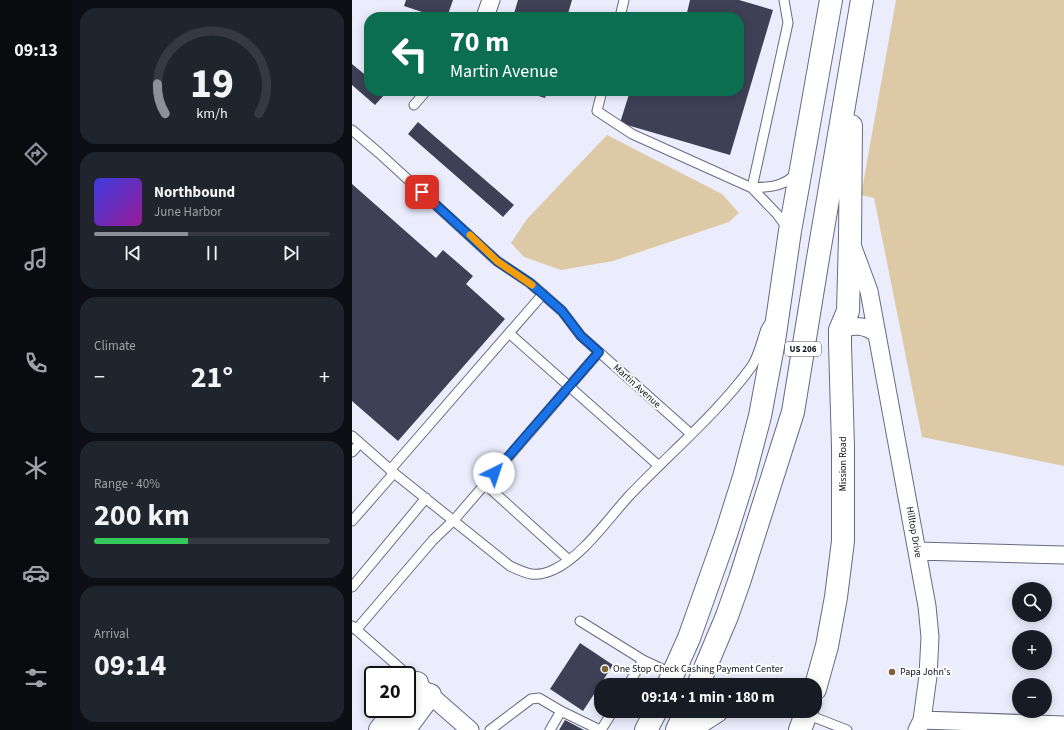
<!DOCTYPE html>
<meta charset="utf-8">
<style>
:root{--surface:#171b24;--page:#20242c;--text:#f1f3f6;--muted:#9ea1a6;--line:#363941;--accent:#8c9099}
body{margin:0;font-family:"Source Sans 3",sans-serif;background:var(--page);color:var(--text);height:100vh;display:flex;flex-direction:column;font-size:15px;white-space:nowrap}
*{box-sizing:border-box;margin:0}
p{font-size:13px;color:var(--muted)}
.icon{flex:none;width:22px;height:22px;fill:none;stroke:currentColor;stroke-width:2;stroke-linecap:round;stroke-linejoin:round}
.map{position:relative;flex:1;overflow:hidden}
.drawer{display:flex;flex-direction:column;gap:8px;padding:8px;background:#0d0f14;width:280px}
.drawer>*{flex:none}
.banner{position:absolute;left:12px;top:12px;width:380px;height:84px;border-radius:16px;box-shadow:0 2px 10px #0003;background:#0b6e4f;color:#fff;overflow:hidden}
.fabs{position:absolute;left:660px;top:582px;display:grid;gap:8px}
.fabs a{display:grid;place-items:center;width:40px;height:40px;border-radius:50%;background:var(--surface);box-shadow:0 2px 10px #0003;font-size:20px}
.speed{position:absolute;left:12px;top:666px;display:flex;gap:8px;font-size:20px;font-weight:700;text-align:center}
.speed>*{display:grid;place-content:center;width:52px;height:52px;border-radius:50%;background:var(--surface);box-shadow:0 2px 10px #0003;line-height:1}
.speed .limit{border:2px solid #111;border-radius:6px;background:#fff;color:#111}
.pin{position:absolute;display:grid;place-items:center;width:34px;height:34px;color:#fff;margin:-17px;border-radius:8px;box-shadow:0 2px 6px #0006}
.me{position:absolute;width:44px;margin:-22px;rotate:41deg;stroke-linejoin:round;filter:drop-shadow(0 0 3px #0008)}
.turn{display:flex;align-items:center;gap:14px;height:84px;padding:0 20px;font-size:18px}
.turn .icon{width:52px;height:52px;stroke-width:2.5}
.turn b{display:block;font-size:28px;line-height:34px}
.big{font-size:30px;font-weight:700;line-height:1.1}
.drawer .card{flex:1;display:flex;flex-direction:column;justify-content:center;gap:6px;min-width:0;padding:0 14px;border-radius:16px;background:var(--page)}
.drawer .dial{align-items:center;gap:0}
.dial svg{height:104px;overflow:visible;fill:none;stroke:var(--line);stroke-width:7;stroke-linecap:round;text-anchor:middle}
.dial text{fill:var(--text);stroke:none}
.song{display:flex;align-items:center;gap:12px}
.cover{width:48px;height:48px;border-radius:6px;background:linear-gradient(135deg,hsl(240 70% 55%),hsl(300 70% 35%))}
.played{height:4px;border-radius:2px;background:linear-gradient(90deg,var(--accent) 40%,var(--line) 40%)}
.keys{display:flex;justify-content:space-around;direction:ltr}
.heat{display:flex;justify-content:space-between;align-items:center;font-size:22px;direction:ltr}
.charge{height:6px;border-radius:3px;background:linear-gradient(90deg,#34c759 40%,var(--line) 0)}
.trip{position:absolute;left:242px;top:678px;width:228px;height:40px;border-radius:16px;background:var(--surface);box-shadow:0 2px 10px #0003;font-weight:700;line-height:40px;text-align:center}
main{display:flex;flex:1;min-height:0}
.tab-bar{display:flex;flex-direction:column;width:72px;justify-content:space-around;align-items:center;background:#090b0e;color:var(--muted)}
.tab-bar .icon{width:28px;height:28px}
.tab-bar .selected{color:var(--accent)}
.tab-bar b{font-size:18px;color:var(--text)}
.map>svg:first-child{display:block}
.green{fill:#dec9a6}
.building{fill:#3e4155}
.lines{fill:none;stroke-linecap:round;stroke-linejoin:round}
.service-casing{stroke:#686b81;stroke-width:11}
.minor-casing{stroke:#686b81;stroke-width:19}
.tertiary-casing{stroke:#686b81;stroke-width:24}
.trunk-casing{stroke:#686b81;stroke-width:24}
.service{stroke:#fff;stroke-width:9}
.minor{stroke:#fff;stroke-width:17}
.tertiary{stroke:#fff;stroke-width:22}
.trunk{stroke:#fff;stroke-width:22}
.route-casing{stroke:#114b97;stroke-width:10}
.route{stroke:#1a73e8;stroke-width:7}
.slow{stroke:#f59e0b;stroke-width:7}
.poi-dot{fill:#7c6234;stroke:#fff;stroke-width:1.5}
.labels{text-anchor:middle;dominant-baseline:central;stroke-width:4;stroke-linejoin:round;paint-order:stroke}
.shield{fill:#fff;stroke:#56575d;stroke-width:1}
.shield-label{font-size:9px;font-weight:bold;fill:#0d0f17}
.street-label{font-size:10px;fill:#0d0f17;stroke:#fff}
.poi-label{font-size:10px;fill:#0d0f17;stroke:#fff;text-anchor:start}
</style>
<main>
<nav class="tab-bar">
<b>09:13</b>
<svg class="icon selected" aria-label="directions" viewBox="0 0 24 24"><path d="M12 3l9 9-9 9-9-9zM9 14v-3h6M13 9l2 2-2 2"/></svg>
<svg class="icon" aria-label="music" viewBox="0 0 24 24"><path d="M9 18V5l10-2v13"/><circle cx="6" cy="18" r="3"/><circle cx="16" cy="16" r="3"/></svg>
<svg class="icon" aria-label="phone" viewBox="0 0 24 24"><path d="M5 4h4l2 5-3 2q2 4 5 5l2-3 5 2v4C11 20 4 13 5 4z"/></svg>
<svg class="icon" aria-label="climate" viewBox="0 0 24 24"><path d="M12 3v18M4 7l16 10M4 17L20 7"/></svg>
<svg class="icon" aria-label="car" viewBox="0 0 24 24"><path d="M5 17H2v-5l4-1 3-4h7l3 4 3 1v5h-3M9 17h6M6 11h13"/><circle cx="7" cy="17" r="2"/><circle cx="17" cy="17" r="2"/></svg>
<svg class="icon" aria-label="filters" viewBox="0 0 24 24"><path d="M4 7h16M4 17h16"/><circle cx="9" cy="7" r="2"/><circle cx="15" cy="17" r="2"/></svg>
</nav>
<section class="drawer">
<div class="card dial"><svg viewBox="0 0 100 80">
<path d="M14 69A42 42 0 1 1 86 69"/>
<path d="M14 69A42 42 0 0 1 8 46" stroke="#8c9099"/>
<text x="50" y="56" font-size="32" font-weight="700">19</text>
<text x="50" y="72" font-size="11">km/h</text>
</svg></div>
<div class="card">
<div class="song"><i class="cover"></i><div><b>Northbound</b><p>June Harbor</p></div></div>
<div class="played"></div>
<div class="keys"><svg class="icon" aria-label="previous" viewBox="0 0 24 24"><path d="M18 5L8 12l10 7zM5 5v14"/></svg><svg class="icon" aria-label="pause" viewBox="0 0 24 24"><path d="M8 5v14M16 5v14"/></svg><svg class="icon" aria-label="next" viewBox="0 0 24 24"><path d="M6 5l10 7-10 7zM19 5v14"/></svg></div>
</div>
<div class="card"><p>Climate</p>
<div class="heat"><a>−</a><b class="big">21°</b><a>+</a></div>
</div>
<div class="card"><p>Range · 40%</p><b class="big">200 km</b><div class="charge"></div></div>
<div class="card"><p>Arrival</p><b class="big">09:14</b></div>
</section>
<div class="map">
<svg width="712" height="730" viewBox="0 0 712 730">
<rect width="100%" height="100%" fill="#ebedfd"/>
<!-- green -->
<path class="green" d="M544,0H712V466L570,437L522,198L509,195Z
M255,135L370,194L387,213L377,222L261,261L209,270L172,257L159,243L175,219Z"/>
<!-- building -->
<path class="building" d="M54,0H101L95,17H85L52,6Z
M166,0H220L215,17H161Z
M338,0H387L421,10L378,155L268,123L278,91H387V17H334Z
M0,64L17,78V91H31L34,93L23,105L0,85Z
M171,91H195L193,98Z
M66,122L162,205L151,217L56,134Z
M0,184L84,258L91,250L121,276L114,284L153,319L46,441L0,401Z
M228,643L261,665L231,711L198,689Z
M213,720L232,730H207Z"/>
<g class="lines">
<!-- service casing -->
<g class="service-casing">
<path id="service" d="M268,17L272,0
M250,91L245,111L280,134L400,188L425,214L436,229
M62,105L74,91
M0,130L27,153L145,261L178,283L210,311L229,336L339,434
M400,188L436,23L432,0
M400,188C416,187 433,187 444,173
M157,333L307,466
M0,436L42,473L158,566C175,574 183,578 201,570C230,557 256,519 277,496C317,454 366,413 400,366C407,355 410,340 414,329L417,324
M0,452L8,443
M38,470L191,294
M133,484L217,560
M0,521L42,473
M0,587L74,498
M228,621L291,660
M0,626L65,683
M4,630L81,540L102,520L247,352
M276,685L291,660L321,674
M454,714L495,730
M138,730L179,699L187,698L209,711
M198,730L209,711L248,730
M249,730L261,711"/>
</g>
<!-- minor casing -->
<g class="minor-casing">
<path id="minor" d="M133,17L139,0
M500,245L517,291L575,606L578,637L576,676L570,720L565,730
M488,330C502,324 513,325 525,334
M565,551L712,555
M70,688L118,730
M570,720L712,725"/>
</g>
<!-- tertiary casing -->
<g class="tertiary-casing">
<path id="tertiary" d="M463,689L475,646L484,597L491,541V447L488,344V330L496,311L498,237
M448,730L455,711"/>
</g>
<!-- trunk casing -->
<g class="trunk-casing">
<path id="trunk" d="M498,237L499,126
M316,685L337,638L374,534L392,477L408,416L422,341L438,231L479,0
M346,685L375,616L388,579L441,412L466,258L510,0
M55,696L65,683
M28,730L45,709
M52,730L78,695
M294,730L304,711
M325,730L334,711
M340,730L348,722L365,711"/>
</g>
<!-- service -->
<use href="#service" class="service"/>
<!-- minor -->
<use href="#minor" class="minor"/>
<!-- tertiary -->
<use href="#tertiary" class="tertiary"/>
<!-- trunk -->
<use href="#trunk" class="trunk"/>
</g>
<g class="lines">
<!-- route casing -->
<g class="route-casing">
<path id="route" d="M70,192L145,261L178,283L210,311L229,336L247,352L142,473"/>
</g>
<!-- route -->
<use href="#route" class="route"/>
<!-- slow -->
<path class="slow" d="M118,235L145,261L180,285"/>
</g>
<!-- markers -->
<g class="poi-dot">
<circle cx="253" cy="669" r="4"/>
<circle cx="540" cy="672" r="4"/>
</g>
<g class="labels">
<!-- shield labels -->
<rect class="shield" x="433" y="342" width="36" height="14" rx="3"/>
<g class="shield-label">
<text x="451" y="349">US 206</text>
</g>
<!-- street labels -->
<g class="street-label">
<text transform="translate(285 386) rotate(42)">Martin Avenue</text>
<text transform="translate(491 464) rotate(-90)">Mission Road</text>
<text transform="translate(562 532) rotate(80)">Hilltop Drive</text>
</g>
<!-- poi labels -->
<g class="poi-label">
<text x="261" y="669">One Stop Check Cashing Payment Center</text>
<text x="548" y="672">Papa John's</text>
</g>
</g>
</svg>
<div class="fabs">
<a><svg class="icon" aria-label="search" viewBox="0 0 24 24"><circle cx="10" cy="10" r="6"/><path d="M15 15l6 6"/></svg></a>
<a>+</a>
<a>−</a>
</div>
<div class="speed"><div class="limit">20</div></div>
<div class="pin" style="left:70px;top:192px;background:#d93025"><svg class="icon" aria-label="arrive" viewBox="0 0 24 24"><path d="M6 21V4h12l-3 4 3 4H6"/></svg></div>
<svg class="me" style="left:142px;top:473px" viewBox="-20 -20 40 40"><circle r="19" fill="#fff"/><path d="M0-13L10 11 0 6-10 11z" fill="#1a73e8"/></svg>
<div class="trip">09:14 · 1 min · 180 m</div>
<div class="banner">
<div class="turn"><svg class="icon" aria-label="left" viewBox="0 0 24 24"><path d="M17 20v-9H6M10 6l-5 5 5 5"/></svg><div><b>70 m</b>Martin Avenue</div></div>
</div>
</div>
</main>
